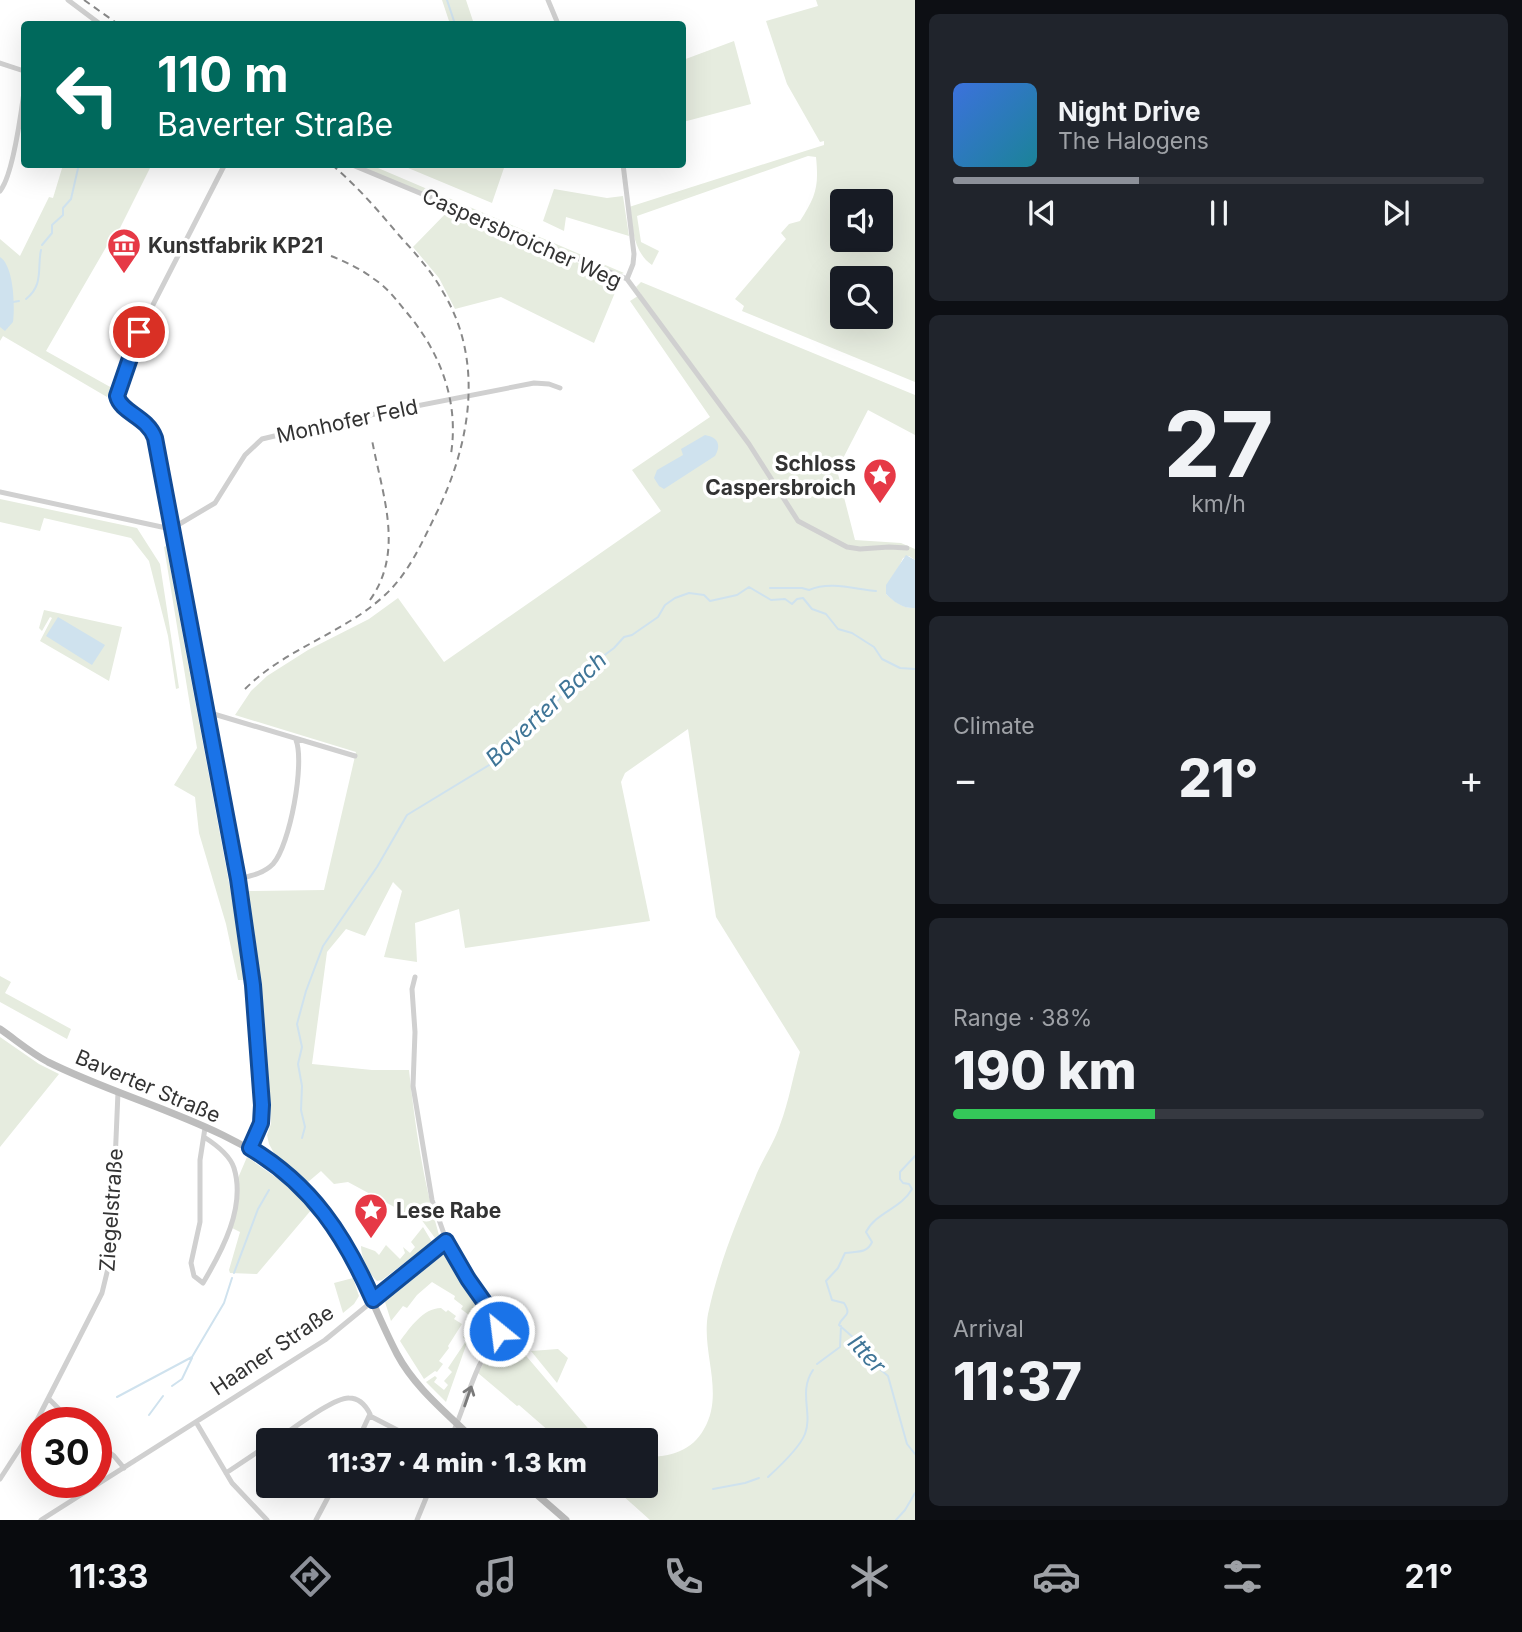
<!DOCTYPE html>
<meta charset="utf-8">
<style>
:root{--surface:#171b24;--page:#20242c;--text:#f1f3f6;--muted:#9ea1a6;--line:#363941;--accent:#8c9099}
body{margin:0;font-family:Inter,sans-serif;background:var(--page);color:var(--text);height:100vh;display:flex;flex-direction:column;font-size:26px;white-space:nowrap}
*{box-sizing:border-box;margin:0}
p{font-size:23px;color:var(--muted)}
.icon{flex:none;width:38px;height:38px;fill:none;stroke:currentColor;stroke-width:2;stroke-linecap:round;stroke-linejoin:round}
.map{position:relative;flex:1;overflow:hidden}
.drawer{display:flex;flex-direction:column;gap:14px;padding:14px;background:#0d0f14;width:607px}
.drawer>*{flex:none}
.top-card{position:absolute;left:21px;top:21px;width:665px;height:147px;border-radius:7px;box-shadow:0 7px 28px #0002;background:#00695c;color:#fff;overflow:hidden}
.controls{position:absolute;left:830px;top:189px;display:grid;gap:14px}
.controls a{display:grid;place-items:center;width:63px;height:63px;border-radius:7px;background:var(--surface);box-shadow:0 7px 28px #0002;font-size:35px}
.speed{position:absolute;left:21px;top:1407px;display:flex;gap:14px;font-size:35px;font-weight:700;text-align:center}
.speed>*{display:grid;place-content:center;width:91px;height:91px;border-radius:50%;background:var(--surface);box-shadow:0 7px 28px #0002;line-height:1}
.speed .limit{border:10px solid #d22;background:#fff;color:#111}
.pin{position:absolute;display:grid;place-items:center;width:60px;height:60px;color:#fff;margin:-30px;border:4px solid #fff;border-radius:50%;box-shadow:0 2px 7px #0007}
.me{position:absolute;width:77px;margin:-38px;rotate:331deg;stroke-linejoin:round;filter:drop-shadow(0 0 5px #0008)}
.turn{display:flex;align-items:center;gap:24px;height:147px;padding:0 21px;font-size:32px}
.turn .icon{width:91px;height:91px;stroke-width:2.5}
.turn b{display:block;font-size:49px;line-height:60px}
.big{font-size:52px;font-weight:800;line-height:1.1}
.drawer .card{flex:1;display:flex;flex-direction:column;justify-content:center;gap:10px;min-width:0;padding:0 24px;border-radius:10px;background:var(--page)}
.drawer .dial{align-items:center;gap:0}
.dial b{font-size:91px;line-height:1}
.song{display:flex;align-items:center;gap:21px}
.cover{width:84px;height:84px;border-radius:10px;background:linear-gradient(135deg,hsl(220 70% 55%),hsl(190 70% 35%))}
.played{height:7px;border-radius:4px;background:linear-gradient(90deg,var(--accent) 35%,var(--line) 35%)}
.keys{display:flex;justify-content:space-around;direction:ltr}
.heat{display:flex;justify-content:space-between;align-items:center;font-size:38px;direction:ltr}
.charge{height:10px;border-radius:5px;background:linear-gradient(90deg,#34c759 38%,var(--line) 0)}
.trip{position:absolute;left:256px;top:1428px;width:402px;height:70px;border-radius:7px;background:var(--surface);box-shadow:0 7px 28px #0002;font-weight:800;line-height:70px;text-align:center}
.dock{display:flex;height:112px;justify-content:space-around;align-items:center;background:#090b0e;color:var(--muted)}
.dock .icon{width:49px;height:49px}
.dock .on{color:var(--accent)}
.dock b{font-size:32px;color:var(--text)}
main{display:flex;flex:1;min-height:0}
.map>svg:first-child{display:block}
.green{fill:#e6ecdf;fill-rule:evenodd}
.water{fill:#cfe2ee}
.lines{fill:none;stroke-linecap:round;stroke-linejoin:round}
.stream{stroke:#cfe2ee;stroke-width:2}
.minor{stroke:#d0d0d0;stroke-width:5}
.secondary{stroke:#bdbdbd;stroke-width:7}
.rail{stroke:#888;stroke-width:2;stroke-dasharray:7 5;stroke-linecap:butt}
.oneway{stroke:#7a7a7a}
.route-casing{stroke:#114b97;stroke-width:18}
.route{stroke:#1a73e8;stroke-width:12}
.labels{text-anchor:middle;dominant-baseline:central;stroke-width:7;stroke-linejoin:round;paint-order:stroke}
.street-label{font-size:21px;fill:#333;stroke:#fff}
.poi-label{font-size:21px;font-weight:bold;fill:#333;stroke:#fff;text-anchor:start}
.water-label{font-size:23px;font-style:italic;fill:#3f7597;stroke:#fff}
</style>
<main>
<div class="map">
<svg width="915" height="1520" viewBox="0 0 915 1520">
<rect width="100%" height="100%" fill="#fff"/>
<!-- green -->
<path class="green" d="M442,0H466L474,24H450Z
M816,0H915V382L742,311L744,306L735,299L786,239L781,233L789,224L800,221C816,196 819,187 816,157L808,156L637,216L641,242L659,251L652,265C633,252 633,228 629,207L824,145V141L820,142L787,84L766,21L818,6ZM842,201H880V240H842ZM842,278H880V317H842Z
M734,41L751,104L683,122V60Z
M145,164L150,168L117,234L115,237H112L46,351L112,388L107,397L3,336L0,341V239L20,256L49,197L53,198L63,165Z
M356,165H371L624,273L621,274Z
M401,165L505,164V165L492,203Z
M554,189L607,198L623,196L629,236L566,217L564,231L543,221Z
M450,209L586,266L619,283L594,343L501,297L455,309L439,278L413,247Z
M641,282L915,395V435L868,410L837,470L855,540L901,543L915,549V560L909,556L903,558L886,594C894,601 903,609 915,608V1520H650L612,1486H646V1457C670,1457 692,1451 704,1429C725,1393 701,1352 708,1314C718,1267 736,1222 755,1178C762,1160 774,1143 780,1125C789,1101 793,1076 800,1052L716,917L688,729L625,773L621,782L650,921L465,948L459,909L415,923L417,962L384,957L402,891L393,882L365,936L346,929L327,952L312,1064L372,1070H409C415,1126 423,1181 439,1235L435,1238L418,1215L411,1216L348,1182L334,1184L321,1171L308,1182L274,1153L269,1144L267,1135L271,1124L267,1069L248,891L324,890L356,752L235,715L251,691L267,676L308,650L369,619L398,598L444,662L661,511L632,470L710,417L630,301L641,294L636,287Z
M0,499L137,528L160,564L179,688L176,689L168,636L149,561L131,538L44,518L40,531L0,522Z
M166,546L239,936L244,980H238L226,924L199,833L195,797L174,785L197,748L164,547Z
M44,610L122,627L109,681L40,641L52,618L50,617L42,631L39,628Z
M0,976L11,982L5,993L71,1029L67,1039L0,1002Z
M0,1037L39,1064L59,1074L0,1147Z
M247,1157L281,1181L312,1209L257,1274L230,1273L229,1270L240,1232L232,1228L238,1178Z
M423,1227L432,1242L382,1280L377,1281C368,1273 361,1257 361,1246L375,1251L379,1255L386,1245L400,1259L405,1253L403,1247L410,1253L415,1247L411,1242Z
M444,1254L450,1256L481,1303L446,1402L426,1382L435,1376L437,1378L434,1382L444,1390L448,1385L444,1381L452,1372L448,1368L466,1341L463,1337L470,1328L466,1320L469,1315L461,1309L463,1306L454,1299L455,1296L432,1282L417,1295L407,1308L403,1306L391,1321L385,1302Z
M353,1278L359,1296L354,1304L343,1313L334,1283Z
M441,1308L446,1312L448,1310L456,1316L454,1319L462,1324L448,1346L449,1348L439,1361L443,1364L437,1372L435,1371L424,1379L400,1341C410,1328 423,1308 441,1308Z
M503,1329L598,1440H553L547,1435L550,1432L519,1405L517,1406L478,1373Z
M558,1349L568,1358L557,1383L531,1351Z"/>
<!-- water -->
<path class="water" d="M0,257C14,266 15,306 13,322L5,331L0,327Z
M705,435C717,437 722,444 715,456L664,489L659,486L654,478L657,470L683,455L681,449Z
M906,555L915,560V608C903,609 894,602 886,594V585Z
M58,617L105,645L92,665L46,636Z"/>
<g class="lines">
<!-- stream -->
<path class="stream" d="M447,0L455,24
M42,245L52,233V225L63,215V208L71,199L79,164
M26,299C44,285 37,268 41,250
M13,302L19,301
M770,588H802L809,590C830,581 854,589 876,591
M302,1138L305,1127L301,1110L302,1086L298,1064L302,1047L297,1024L306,991L323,946L377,867L407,815L504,756L594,663L614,648L624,637L632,635L658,617L665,605L675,598L689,593L704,595L710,601L737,595L749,587L771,600L785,599L792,604L797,599L803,598L812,609L826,614L838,629L852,633L874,647L882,659L900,668L915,669
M915,1156L900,1172V1179L903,1183L909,1184L912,1189C901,1209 876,1212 866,1232L872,1242C867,1254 856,1251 845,1253L838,1268L826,1281L832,1300L844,1303C853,1317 842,1315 839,1325L855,1339L873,1363L888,1376L907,1444L915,1454
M234,1273L258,1209L269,1190
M817,1364L840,1347L841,1326
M172,1386L182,1379L192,1358
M117,1397L192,1357L224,1303L232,1278
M149,1415L163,1396
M768,1477C779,1467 799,1449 805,1434C813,1413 798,1392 813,1370
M713,1489L745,1483L759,1478
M896,1520L905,1510L915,1493"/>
<!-- minor -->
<path class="minor" d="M68,0L100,24
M548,0L558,24
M0,63L24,71
M225,164L138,334L117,396C121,414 147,417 155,438L238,879L253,985L262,1110L260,1127L250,1148
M350,164L627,279L749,444L798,521L847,547L860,549L889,547L907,548
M623,164L634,254L633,264L627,279
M0,191C13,176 21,114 24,92
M0,492L171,529
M171,529L215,503L245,455L262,439L329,423L534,383L549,384L560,388
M207,712L355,756
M238,879C250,876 263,874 273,864C290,845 305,763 296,740
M415,977L412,989L415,1032L413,1086L432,1200L449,1248L500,1326C498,1341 486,1353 479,1366C468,1390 461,1416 450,1440
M204,1137C215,1144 230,1155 234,1168C246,1207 222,1251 203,1283L194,1276L191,1263L200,1222V1160L205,1128
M49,1399L73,1423
M370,1416L407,1435
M196,1422L232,1483L267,1520
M276,1440C290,1431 334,1397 349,1398C359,1398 366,1406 370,1414L358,1440
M457,1440L468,1434
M96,1442L114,1456L124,1468
M226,1473L268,1445
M0,1479L33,1428L75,1346L102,1293L111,1256L118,1092
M41,1520L325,1340L446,1241
M316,1520L334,1486
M417,1520L431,1486"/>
<!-- secondary -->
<path class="secondary" d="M0,1029C16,1040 31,1053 48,1062C130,1103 231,1123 299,1185C350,1231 366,1295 397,1354C415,1388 447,1413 474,1440
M527,1486L566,1520"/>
<!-- rail -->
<path class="rail" d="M84,0L118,24
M331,256C346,262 361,269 374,279C388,288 397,301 408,314C441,354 459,402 451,454
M370,600C405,551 382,494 372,440
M245,689C286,648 343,634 385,595C410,572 423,540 438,510C471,441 484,360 443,292C431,270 414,252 397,233C377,209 356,185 331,164"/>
</g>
<!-- one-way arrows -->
<defs><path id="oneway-shaft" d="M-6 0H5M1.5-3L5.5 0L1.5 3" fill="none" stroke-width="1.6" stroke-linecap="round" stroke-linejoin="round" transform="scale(1.75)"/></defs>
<use class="oneway" href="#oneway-shaft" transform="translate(468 1396) rotate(-71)"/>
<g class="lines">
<!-- route casing -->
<g class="route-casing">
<path id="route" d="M139,332L117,396C121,413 147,416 155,438L238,879L253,985L262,1105L261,1123L250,1148C312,1185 345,1236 373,1300L446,1241L468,1279L499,1323V1331"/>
</g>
<!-- route -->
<use href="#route" class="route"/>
</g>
<!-- icons -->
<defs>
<g id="museum-pin" transform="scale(1.75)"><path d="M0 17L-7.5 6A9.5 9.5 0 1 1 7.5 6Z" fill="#e63946" stroke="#fff"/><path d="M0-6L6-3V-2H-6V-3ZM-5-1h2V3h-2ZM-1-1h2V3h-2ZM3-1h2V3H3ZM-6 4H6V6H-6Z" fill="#fff"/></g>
<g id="sight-pin" transform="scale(1.75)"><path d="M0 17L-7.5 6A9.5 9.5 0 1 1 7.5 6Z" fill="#e63946" stroke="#fff"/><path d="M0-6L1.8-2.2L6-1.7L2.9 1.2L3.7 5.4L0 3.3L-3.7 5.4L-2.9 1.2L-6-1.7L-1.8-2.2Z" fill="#fff"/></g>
</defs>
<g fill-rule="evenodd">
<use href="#museum-pin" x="124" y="245"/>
<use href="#sight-pin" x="880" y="475"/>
<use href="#sight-pin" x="371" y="1210"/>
</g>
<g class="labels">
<!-- street labels -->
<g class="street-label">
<text transform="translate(522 238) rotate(24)">Caspersbroicher Weg</text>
<text transform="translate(347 421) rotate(-12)">Monhofer Feld</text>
<text transform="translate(148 1086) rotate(23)">Baverter Straße</text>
<text transform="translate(111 1210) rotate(-86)">Ziegelstraße</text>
<text transform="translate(272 1350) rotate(-34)">Haaner Straße</text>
</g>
<!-- poi labels -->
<g class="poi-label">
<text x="148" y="245">Kunstfabrik KP21</text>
<text x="856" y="463" text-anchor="end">Schloss<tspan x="856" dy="24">Caspersbroich</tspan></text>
<text x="396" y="1210">Lese Rabe</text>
</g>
<!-- water labels -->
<g class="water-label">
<text transform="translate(546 709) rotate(-43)">Baverter Bach</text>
<text transform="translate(867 1354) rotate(47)">Itter</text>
</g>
</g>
</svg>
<div class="controls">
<a><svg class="icon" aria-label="sound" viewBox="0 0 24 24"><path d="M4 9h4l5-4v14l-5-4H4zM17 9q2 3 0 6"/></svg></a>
<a><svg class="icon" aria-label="search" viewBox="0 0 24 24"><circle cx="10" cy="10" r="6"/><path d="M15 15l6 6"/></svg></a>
</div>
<div class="speed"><div class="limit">30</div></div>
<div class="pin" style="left:139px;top:332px;background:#d93025"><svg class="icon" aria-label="arrive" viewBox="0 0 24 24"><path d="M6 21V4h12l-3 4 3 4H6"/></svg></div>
<svg class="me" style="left:499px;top:1331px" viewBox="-20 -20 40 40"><circle r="17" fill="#1a73e8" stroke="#fff" stroke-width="3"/><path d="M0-11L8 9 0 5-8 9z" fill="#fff"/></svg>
<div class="trip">11:37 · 4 min · 1.3 km</div>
<div class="top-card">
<div class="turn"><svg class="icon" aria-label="left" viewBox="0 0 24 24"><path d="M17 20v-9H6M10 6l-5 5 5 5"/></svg><div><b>110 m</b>Baverter Straße</div></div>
</div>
</div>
<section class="drawer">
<div class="card">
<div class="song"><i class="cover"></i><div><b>Night Drive</b><p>The Halogens</p></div></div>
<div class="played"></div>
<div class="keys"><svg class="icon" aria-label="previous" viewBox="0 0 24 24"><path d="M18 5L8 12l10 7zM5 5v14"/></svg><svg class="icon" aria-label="pause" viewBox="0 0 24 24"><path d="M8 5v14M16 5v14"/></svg><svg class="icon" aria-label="next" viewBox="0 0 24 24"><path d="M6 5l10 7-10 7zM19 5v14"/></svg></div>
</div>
<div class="card dial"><b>27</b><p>km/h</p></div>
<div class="card"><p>Climate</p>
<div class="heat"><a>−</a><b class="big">21°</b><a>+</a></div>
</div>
<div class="card"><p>Range · 38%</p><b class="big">190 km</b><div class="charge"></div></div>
<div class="card"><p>Arrival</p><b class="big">11:37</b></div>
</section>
</main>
<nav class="dock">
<b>11:33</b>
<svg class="icon on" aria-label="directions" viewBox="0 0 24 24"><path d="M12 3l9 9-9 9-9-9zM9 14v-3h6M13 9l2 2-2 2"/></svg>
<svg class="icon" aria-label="music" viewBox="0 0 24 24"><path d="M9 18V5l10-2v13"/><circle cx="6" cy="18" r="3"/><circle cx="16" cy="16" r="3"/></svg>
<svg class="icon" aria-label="phone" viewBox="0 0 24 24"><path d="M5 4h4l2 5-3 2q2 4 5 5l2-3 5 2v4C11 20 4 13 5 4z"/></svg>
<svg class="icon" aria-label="climate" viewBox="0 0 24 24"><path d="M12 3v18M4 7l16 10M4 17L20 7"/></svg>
<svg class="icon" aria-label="car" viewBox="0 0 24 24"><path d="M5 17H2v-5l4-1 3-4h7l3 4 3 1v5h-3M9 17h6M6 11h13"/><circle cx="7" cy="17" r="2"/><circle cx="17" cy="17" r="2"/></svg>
<svg class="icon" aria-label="filters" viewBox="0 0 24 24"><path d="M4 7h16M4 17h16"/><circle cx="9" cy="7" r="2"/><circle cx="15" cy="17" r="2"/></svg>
<b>21°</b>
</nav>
